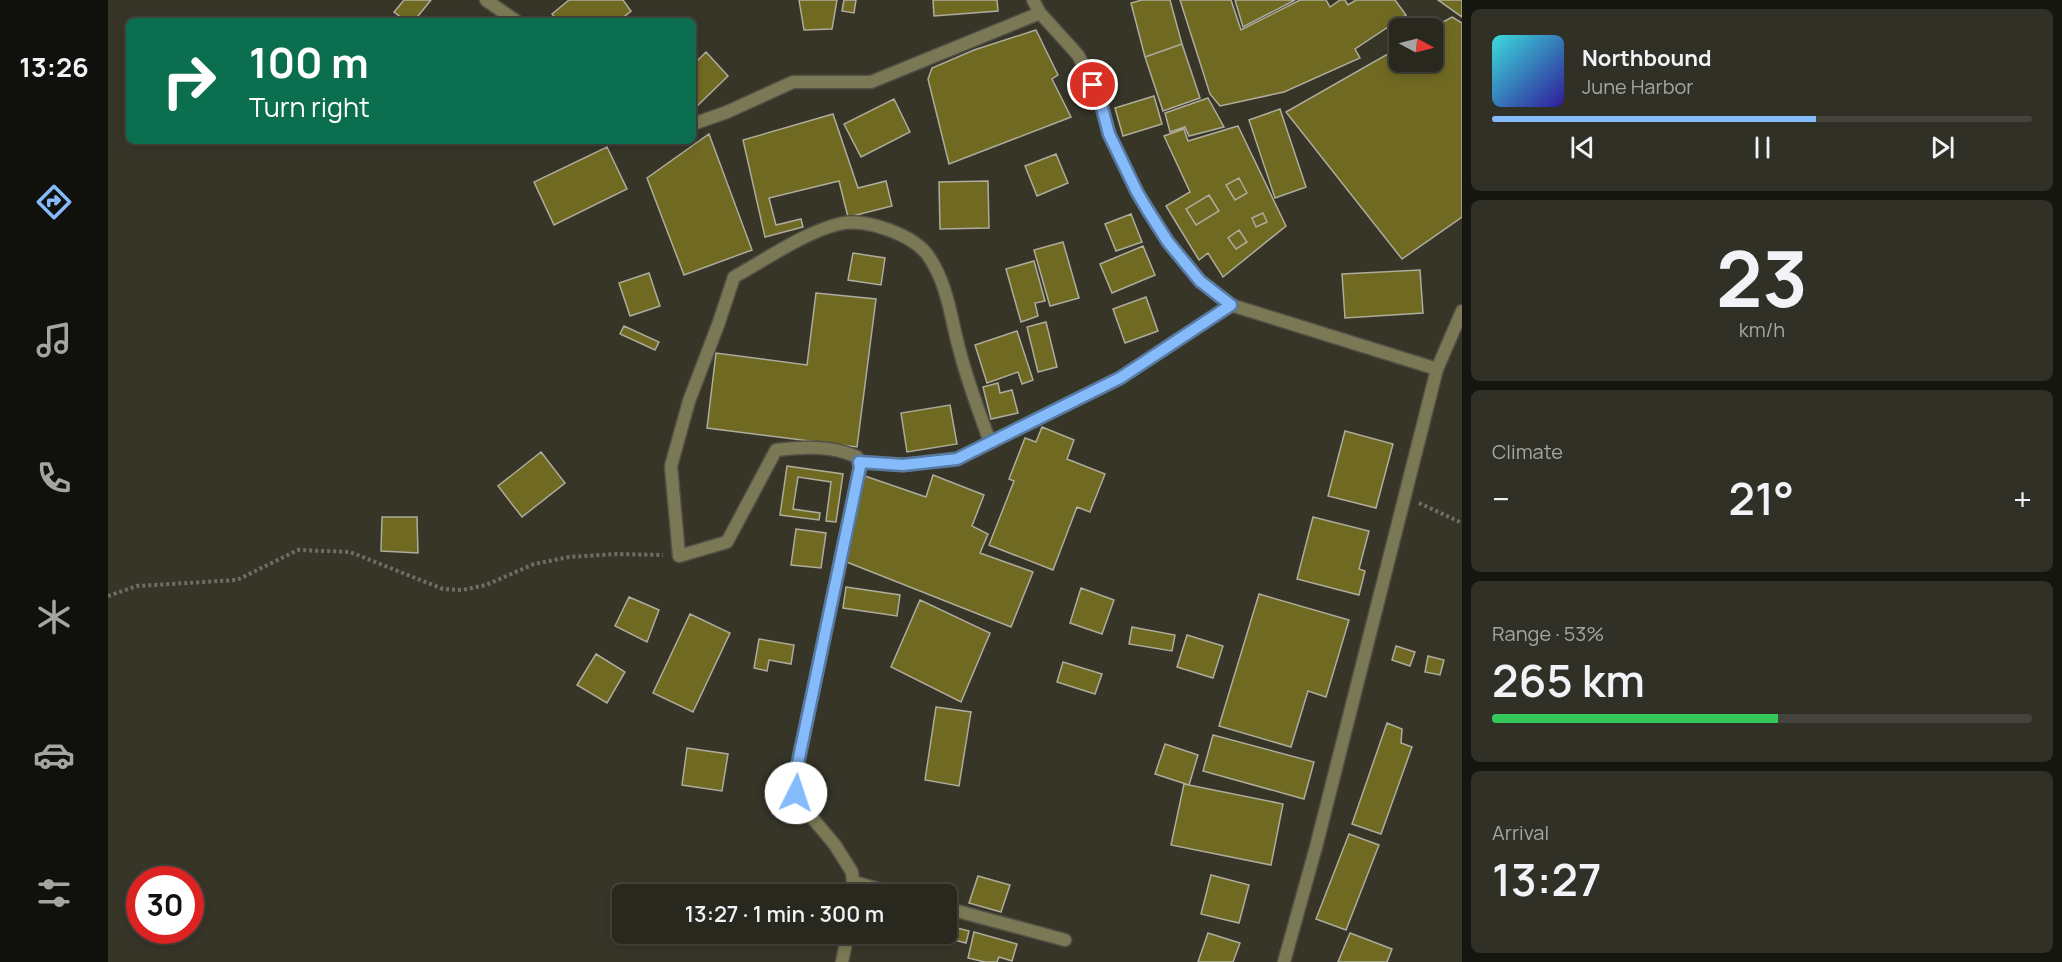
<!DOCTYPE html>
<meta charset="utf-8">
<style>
:root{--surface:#28281e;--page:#303027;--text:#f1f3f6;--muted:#a5a6a4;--line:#44443c;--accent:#86bbfb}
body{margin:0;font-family:Manrope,sans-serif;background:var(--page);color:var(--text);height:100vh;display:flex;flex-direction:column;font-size:22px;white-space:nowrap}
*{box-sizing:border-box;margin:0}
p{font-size:20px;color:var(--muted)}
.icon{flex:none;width:33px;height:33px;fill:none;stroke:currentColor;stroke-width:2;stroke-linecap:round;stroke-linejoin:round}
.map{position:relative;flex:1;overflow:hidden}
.panel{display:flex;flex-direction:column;gap:9px;padding:9px;background:#161610;width:600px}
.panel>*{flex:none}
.hud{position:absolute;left:18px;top:18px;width:570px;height:126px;border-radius:9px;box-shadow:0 3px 9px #0003,0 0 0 2px var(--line);background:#0b6e4f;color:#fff;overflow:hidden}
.needle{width:39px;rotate:97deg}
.tools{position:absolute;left:1281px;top:18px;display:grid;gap:12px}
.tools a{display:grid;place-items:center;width:54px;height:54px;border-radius:9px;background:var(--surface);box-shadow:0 3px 9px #0003,0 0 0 2px var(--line);font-size:30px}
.speed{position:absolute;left:18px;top:866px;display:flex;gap:12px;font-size:30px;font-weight:700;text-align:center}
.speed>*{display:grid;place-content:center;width:78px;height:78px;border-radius:50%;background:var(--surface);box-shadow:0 3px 9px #0003,0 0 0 2px var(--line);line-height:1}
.speed .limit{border:9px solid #d22;background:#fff;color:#111}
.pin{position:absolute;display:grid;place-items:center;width:51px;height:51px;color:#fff;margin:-26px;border:3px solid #fff;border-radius:50%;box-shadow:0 2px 6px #0007}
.me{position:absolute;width:66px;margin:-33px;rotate:4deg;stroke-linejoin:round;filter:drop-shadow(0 0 4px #0008)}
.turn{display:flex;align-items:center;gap:21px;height:126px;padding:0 24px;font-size:27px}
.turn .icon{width:78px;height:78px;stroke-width:2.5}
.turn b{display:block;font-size:42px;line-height:51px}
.big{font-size:45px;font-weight:600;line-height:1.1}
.panel .widget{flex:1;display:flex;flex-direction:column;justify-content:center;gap:9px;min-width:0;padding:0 21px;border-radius:9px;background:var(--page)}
.panel .dial{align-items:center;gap:0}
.dial b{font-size:78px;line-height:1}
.song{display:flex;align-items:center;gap:18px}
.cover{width:72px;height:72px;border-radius:9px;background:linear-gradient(135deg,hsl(180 70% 55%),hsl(250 70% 35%))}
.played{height:6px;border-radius:3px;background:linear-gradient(90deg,var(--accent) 60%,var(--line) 60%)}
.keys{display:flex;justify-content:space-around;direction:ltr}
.heat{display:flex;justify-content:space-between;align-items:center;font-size:33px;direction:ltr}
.charge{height:9px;border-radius:4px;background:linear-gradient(90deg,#34c759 53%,var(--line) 0)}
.trip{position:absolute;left:504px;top:884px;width:345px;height:60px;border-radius:9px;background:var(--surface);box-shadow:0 3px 9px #0003,0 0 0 2px var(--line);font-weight:600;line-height:60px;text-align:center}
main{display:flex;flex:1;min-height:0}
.dock{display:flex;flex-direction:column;width:108px;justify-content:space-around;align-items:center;background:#10100c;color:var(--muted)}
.dock .icon{width:42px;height:42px}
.dock .current{color:var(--accent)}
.dock b{font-size:27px;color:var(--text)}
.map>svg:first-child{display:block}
.building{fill:#706922;stroke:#adac9d;stroke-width:1.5;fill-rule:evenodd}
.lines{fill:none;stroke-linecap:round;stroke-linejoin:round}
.service-casing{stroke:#525145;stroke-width:15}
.minor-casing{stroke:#525145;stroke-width:15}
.tertiary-casing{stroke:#525145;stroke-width:15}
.path{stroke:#6e6e63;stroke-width:4;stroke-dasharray:3 3;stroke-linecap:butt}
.service{stroke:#7b7855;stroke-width:12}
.minor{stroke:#7b7855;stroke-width:12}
.tertiary{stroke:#7b7855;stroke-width:12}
.route-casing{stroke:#577aa3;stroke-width:15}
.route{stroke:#86bbfb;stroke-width:10}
</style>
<main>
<nav class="dock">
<b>13:26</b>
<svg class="icon current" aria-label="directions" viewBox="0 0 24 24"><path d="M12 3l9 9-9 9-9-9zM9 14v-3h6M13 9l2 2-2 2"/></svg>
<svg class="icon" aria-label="music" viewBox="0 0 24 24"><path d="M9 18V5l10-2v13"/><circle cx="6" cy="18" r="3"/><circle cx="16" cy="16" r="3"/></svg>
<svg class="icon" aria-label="phone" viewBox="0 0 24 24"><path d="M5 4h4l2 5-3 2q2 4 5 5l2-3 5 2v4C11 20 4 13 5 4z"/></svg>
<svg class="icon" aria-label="climate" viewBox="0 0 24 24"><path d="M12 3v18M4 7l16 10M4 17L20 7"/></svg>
<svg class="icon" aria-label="car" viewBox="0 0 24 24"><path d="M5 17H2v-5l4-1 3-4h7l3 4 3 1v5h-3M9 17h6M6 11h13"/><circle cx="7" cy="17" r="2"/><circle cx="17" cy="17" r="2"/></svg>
<svg class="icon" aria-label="filters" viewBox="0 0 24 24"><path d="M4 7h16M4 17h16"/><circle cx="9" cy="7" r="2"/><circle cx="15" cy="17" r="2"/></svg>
</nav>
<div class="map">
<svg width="1354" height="962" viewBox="0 0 1354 962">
<rect width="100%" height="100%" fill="#363528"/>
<!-- building -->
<path class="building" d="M296,0H323L306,21H298L286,12Z
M461,0H515L523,11L511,21H450L444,14Z
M691,0H729L724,29L696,30Z
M736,0H748L746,13L734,11Z
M825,0H889L890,11L826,16Z
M1034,0H1062L1074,44L1037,57L1023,3Z
M1072,0H1123L1133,30L1192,0H1218L1222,7L1232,0H1237L1240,5L1248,0H1287L1298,15L1247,49L1252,58L1176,92L1112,106L1102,94Z
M1127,0H1187L1135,27Z
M1330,0H1354V17Z
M1344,17L1354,23V217L1294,259L1178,112L1292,47V62H1324V28Z
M928,30L950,75L944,79L963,117L841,164L820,79L824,68L866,50Z
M1074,44L1092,98L1055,111L1037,57Z
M598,52L620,76L585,110V65Z
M1046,96L1054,124L1015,136L1007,108Z
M1100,98L1116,127L1081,136L1077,127L1062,132L1057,113Z
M786,99L802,132L753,157L736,124Z
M1172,109L1198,187L1167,198L1141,120Z
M725,114L750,188L778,181L784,206L740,217L731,181L661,198L668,225L693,219L695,227L657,237L635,140Z
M1130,126L1178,226L1115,277L1100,253L1091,260L1058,206L1082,192L1056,136L1076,129L1080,141ZM1131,178L1139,193L1127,200L1118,185ZM1101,195L1111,211L1088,225L1078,209ZM1155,213L1159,222L1148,227L1144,218ZM1131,230L1139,242L1128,249L1120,238Z
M601,134L644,250L576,275L539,178Z
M499,147L519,189L446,225L426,182Z
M948,154L960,183L929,196L917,166Z
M1131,178L1139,193L1127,200L1118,185Z
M880,181L881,228L832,229L831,182Z
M1101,195L1111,211L1088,225L1078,209Z
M1155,213L1159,222L1148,227L1144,218Z
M1023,214L1034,242L1008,251L997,224Z
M1131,230L1139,242L1128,249L1120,238Z
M955,242L971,298L942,306L926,250Z
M1035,246L1047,275L1004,293L992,264Z
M745,253L777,258L773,285L740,280Z
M926,261L937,301L927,303L930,316L913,322L898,269Z
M1312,270L1315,313L1237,318L1234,274Z
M541,273L552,306L522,316L511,283Z
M708,293L768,299L749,447L599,428L608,353L699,365Z
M1038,297L1050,331L1017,343L1005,309Z
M938,322L949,367L930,372L919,327Z
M516,326L551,342L547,350L512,334Z
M909,331L925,380L914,384L910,372L879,383L867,345Z
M890,383L892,393L904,390L910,413L883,419L875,387Z
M842,405L849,444L799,452L793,413Z
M934,427L966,440L959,459L997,474L982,512L969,507L945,570L881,545L906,481L901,479L917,438L928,442Z
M1237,431L1285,444L1268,508L1220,496Z
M433,452L457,483L414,517L390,486Z
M679,466L735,474L728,522L718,521L723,482L690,477L685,509L712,513L711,520L672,515Z
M754,475L818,497L825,475L876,495L864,526L880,534L872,553L925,572L903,627L736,561Z
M274,517H309L310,553L273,551Z
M1205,517L1261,531L1251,569L1257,571L1251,595L1189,579Z
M688,529L718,533L713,568L683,565Z
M738,587L792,595L789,616L735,608Z
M973,588L1006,600L994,634L962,623Z
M1151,594L1241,620L1218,697L1200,691L1183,747L1111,726Z
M521,597L551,610L539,642L507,626Z
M812,600L882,633L853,702L783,667Z
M582,614L622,633L585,712L545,693Z
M1024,627L1067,635L1064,651L1021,644Z
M1079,635L1115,646L1105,678L1069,667Z
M651,639L686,645L683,664L661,660L659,671L646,668Z
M1288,646L1307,652L1302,666L1284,660Z
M488,654L517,672L499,703L469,685Z
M1320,656L1336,660L1332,675L1317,672Z
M955,662L994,674L987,694L949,682Z
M828,707L863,712L851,786L817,780Z
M1279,723L1294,729L1293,743L1304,747L1273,834L1244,824Z
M1105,735L1206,762L1196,799L1095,771Z
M1057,744L1090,755L1081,785L1047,774Z
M579,748L620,754L614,791L574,785Z
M1076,784L1175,804L1163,865L1063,845Z
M1241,834L1271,845L1238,930L1208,919Z
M1103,875L1141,885L1131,923L1093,914Z
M870,876L902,885L893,912L861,903Z
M838,925L861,931L858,943L819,933H838Z
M866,932L909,944L904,961L891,957L889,962H877L860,958Z
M1100,933L1132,943L1125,962H1090Z
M1242,933L1284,949L1279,962H1230Z"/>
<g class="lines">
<!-- service casing -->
<g class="service-casing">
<path id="service" d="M746,882L788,894
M838,908L957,940"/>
</g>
<!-- minor casing -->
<g class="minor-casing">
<path id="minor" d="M378,0L408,21
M925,0L932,13L970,55L992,100L1001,134L1029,192L1060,242L1092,281L1123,305L1329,369
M585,124L619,112L685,82H763L932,13
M751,462L795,465L849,459L1012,378L1123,305
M746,894L744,872L727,845L696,808L688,793L687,777L752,467L749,457C724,445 695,447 668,450L619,542L571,556L563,466L581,401L610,325L626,277C657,260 697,232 731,224C756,217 807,235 821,257C840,285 843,320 852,352C860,383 871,412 882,442
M734,962L740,933"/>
</g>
<!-- tertiary casing -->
<g class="tertiary-casing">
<path id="tertiary" d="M1176,962L1208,847L1329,369L1354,311"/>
</g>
<!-- path -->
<path class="path" d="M1311,503L1354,523
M0,596L29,586L129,580L190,550L242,552L335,589L354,590L378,585L426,564L461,557L509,554L555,555"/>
<!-- service -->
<use href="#service" class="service"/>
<!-- minor -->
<use href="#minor" class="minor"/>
<!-- tertiary -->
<use href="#tertiary" class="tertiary"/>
</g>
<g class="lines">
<!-- route casing -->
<g class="route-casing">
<path id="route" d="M688,793L687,777L752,467L751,462L795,465L849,459L1012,378L1123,305L1092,281L1060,242L1039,209L1029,192L1001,134L992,100L985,85"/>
</g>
<!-- route -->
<use href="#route" class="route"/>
</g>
</svg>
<div class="tools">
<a><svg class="needle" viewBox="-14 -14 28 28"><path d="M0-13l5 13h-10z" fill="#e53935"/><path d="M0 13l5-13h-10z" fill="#a5a6a4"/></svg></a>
</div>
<div class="speed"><div class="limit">30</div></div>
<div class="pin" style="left:985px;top:85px;background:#d93025"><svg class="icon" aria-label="arrive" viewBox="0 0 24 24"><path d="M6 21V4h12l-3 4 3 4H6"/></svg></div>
<svg class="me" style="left:688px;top:793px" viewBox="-20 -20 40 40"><circle r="19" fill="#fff"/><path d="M0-13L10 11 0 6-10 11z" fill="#86bbfb"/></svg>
<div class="trip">13:27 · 1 min · 300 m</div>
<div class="hud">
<div class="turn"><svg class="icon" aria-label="right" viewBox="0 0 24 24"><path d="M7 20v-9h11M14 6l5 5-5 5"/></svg><div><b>100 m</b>Turn right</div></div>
</div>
</div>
<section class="panel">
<div class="widget">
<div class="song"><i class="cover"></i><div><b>Northbound</b><p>June Harbor</p></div></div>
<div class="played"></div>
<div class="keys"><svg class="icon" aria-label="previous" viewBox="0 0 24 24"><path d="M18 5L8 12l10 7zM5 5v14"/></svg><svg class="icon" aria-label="pause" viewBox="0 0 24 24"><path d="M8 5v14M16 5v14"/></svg><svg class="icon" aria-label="next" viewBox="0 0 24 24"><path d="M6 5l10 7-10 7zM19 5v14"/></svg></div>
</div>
<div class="widget dial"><b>23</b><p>km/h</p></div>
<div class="widget"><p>Climate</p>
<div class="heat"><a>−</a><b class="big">21°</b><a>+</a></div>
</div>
<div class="widget"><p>Range · 53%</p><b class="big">265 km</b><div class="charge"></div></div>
<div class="widget"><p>Arrival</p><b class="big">13:27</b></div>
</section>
</main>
